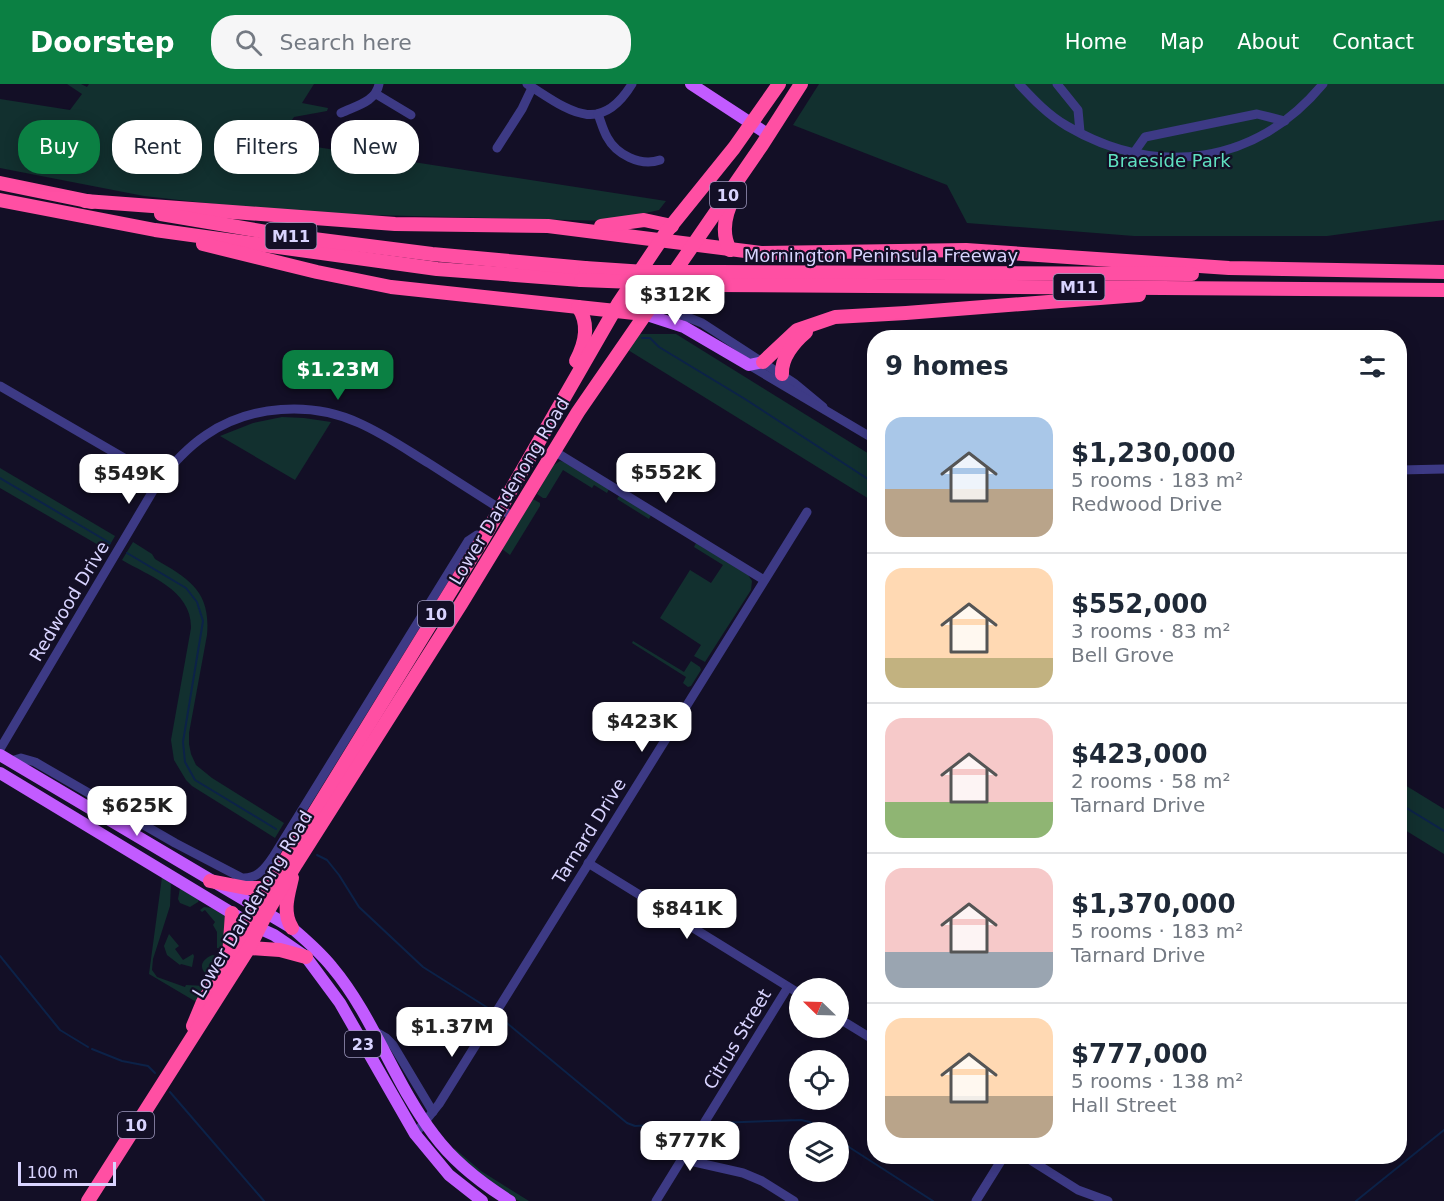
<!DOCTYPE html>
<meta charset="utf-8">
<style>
:root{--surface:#fff;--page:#f6f6f7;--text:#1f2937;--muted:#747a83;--line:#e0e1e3;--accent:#0b8043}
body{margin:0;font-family:"DejaVu Sans",sans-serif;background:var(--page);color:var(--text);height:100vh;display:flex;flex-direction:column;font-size:22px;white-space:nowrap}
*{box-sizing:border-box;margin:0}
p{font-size:20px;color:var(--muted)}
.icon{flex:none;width:33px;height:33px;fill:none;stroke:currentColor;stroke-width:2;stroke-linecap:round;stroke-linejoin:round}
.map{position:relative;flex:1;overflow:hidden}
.drawer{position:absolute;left:867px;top:246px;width:540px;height:834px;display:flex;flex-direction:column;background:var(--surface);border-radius:24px;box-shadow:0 3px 15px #0003}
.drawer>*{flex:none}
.top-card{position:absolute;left:18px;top:36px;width:570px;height:54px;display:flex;gap:12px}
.needle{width:39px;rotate:293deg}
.tools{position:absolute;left:789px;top:894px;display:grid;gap:12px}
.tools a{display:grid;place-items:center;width:60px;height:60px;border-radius:50%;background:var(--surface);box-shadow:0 3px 15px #0003;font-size:30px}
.scale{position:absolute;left:18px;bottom:15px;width:98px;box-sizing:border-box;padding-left:6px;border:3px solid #d9d4ff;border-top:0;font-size:16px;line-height:21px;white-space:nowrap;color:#d9d4ff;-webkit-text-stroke:4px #130f26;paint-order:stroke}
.price{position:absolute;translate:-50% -51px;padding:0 14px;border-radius:12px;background:#fff;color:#222;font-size:20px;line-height:39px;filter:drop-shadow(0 2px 3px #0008)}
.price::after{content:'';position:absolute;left:50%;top:36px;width:18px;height:14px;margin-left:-9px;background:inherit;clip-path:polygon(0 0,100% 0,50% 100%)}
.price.on{background:var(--accent);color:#fff}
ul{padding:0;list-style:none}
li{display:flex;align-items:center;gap:18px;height:150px;padding:0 18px}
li+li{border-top:2px solid var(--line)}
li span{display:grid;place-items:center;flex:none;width:168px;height:120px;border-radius:18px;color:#555}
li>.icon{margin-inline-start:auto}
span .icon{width:72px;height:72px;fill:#fffc;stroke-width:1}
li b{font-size:26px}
h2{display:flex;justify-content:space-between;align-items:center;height:72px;padding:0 18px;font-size:26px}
.pill{padding:0 21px;border-radius:24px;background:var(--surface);box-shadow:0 3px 15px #0003;font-size:21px;line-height:54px}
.pill.on{background:var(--accent);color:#fff}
header{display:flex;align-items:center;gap:36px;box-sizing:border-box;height:84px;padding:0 30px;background:var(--accent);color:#fff}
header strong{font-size:28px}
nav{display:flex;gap:33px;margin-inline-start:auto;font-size:21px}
.search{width:420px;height:54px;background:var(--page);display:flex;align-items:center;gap:15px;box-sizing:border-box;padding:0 21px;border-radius:24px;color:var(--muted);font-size:22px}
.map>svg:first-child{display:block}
.green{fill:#12302f}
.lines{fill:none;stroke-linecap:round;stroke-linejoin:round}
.stream{stroke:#0c2248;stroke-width:2}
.minor{stroke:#3d3a85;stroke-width:9}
.major{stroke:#c25bff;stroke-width:12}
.highway{stroke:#ff4fa3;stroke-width:14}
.highway-bridge{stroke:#ff4fa3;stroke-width:14}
.labels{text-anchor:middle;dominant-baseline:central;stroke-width:4.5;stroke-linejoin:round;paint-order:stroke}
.shield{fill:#130f26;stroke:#9e99be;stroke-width:1.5}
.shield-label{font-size:16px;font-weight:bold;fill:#d9d4ff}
.park-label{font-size:18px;fill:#5fe0c0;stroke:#130f26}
.street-label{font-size:18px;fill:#d9d4ff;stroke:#130f26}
</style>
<header>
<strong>Doorstep</strong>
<div class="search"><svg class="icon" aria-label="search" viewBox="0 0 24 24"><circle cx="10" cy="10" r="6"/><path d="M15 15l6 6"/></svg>Search here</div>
<nav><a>Home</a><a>Map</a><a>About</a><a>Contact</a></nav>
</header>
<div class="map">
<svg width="1444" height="1117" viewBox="0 0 1444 1117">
<rect width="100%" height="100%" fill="#130f26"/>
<!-- green -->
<g class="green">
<path d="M67,0H81L87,3L89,0H314L302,19L328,24L327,27L294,33L279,55L284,58L666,117L659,126L610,137L294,129L144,112L0,84V15L70,26L82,10Z"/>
<path d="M819,0H1444V136L1327,152H1134L967,139L947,101L793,41Z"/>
<path d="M639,250H676L874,373V418L628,266Z"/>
<path d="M282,333L304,334L331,338L295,396L220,352L253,339Z"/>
<path d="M560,377L565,378L609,405L607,409L594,401L592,404L563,386L546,414H543L537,410L551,383Z"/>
<path d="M0,384L115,452L107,466L0,404Z"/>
<path d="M619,412L651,431L649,435L617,415Z"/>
<path d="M533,415L540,419V422L510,471L502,465Z"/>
<path d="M133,458L152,470L155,475C189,495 211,507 207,551L189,649V660L191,670L196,681L212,694L284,739L275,754L192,702L186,696L174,676L171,656L191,544C192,506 149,492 122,476Z"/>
<path d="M696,459L748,491L752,497L751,506L705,578L694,572L701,561L660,534L690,486L711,499L723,481L694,463Z"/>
<path d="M633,557L684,588L691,577L700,583L701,586L691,602L688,603L683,599L686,593L632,559Z"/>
<path d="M1400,698L1444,725V770L1400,743Z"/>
<path d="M162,793L171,798L170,822L153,875L152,886L157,893L185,903L186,901L206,902L198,919L149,890Z"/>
<path d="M180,804L199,816L198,818L190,823L180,819L178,815Z"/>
<path d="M204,823L212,824L226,832L224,864L222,865L217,864V848L213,841L215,838L205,826L202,828L200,826Z"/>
<path d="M169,850L179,862L175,865L183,876L193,870L194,872L192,883L181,880L180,881L167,871L164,862Z"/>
<path d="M213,871L219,873L210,890L205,889C198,881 204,874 213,871Z"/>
<path d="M454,1064L481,1087L529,1117C526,1117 523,1117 520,1117C508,1114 456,1072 454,1064Z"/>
</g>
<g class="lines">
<!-- stream -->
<g class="stream">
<path d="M642,254H650L659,263L745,315L874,399"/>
<path d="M0,394L110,459"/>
<path d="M127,469L186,504L197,518L203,537L183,658L185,678L195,696L276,745"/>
<path d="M1400,720L1444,747"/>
<path d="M317,771L327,776L339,791L359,823L423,883L488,924"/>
<path d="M0,872L60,946L88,963"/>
<path d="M502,935L627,1039L635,1042L694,1039"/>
<path d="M92,965L122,977L148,982L155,989"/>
<path d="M170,1008L264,1117"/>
<path d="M715,1039L801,1036L810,1038L827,1048"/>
<path d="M838,1056L933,1117"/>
<path d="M1356,1117L1444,1046"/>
</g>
<!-- minor -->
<g class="minor">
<path d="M527,0C567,25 599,54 632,0"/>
<path d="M1019,0C1034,16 1048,31 1067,42C1157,95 1257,80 1323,0"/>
<path d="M1057,0L1078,26L1080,48"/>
<path d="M376,10L411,31"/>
<path d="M341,29C355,22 376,18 379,0"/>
<path d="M598,30C601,38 603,46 607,53C616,70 640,83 660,76"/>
<path d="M497,64L522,25L532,4"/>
<path d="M1133,70L1145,53L1257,30L1285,37"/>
<path d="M652,219L702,239L794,299L823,323"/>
<path d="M749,281L874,355"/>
<path d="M0,302L160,395"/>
<path d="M554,367L764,496"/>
<path d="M1400,386L1444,385"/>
<path d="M0,665L160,395C174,379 188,363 206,351C250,321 311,317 359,339C384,350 407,366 430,380C458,398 486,416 515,434"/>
<path d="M11,677L21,674L35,678L175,759L242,794C257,795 265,785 273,773L468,457L477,451L484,453"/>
<path d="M588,779L800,910"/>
<path d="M838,934L874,956"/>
<path d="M374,947L386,954L393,961L433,1028"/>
<path d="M415,1050L439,1020L807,428"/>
<path d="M1024,1072L1078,1106L1108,1117"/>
<path d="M684,1073L690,1077L743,1089L762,1097L794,1117"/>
<path d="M656,1117L788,903"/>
<path d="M976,1117L1004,1072"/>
</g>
<!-- major -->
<g class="major">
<path d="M691,0L769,51"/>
<path d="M644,230L684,243L749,281L763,278"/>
<path d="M0,671L292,844C306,856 320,868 332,883C374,933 394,999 434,1051C454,1078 481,1099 510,1117"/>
<path d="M0,689L250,840L274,851L306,873L340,919L415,1050L449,1091L482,1117"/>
</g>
<!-- highway -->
<g class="highway">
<path d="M0,99L92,118"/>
<path d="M0,116L155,146L437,185L581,196"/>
<path d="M85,117L395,140L548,142L761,169L966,166L1229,184L1444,188"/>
<path d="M161,130L290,152L432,170L585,184"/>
<path d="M601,142L644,136L672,142"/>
<path d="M203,160L317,188L391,203L644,230"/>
<path d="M730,166C721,149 725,130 734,113"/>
<path d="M720,188L1192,190"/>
<path d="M715,201L1444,206"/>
<path d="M576,277C585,260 590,240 578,223"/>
<path d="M763,278L797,246L835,233L906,229L1139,211"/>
<path d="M782,290C781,274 794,258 806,248"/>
<path d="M210,797L246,804H268"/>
<path d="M292,844C282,828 288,811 292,794"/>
<path d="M249,864L280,866L306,873"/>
<path d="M229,872L232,829"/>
<path d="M193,942L203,918L250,840L268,804L484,453L618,220L667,147L734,64L779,0"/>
<path d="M88,1117L249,864L266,830L296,780L461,520L578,328L762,61L801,0"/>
</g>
<!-- highway-bridge -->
<g class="highway-bridge">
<path d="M585,184L645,188H720"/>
<path d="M581,196L715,201"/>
</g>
</g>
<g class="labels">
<!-- shield labels -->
<g class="shield">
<rect x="710" y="98" width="36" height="26" rx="4.5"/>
<rect x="265.5" y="139" width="51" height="26" rx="4.5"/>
<rect x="1053.5" y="190" width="51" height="26" rx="4.5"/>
<rect x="418" y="517" width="36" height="26" rx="4.5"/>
<rect x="345" y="947" width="36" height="26" rx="4.5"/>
<rect x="118" y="1028" width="36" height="26" rx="4.5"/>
</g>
<g class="shield-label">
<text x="728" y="111">10</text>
<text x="291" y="152">M11</text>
<text x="1079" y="203">M11</text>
<text x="436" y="530">10</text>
<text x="363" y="960">23</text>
<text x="136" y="1041">10</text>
</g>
<!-- park labels -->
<g class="park-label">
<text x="1169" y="76">Braeside Park</text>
</g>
<!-- street labels -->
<g class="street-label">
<text x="881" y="171">Mornington Peninsula Freeway</text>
<text transform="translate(509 407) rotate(-59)">Lower Dandenong Road</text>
<text transform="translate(69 517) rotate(-59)">Redwood Drive</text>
<text transform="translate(589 747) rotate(-58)">Tarnard Drive</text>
<text transform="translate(252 820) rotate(-59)">Lower Dandenong Road</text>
<text transform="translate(737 955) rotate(-59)">Citrus Street</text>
</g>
</g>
</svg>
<div class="tools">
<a><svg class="needle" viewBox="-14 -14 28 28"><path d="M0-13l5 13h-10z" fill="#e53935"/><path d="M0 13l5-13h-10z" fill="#747a83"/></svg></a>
<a><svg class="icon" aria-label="locate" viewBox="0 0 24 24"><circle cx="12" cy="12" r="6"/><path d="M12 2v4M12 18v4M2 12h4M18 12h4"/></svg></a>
<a><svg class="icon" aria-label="layers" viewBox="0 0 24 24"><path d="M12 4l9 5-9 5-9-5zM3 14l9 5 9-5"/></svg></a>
</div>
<div class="scale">100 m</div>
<b class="price" style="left:675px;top:242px">$312K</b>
<b class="price on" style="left:338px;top:317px">$1.23M</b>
<b class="price" style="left:666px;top:420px">$552K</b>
<b class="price" style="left:129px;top:421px">$549K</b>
<b class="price" style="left:642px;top:669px">$423K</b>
<b class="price" style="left:137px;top:753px">$625K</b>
<b class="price" style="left:687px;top:856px">$841K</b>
<b class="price" style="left:452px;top:974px">$1.37M</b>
<b class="price" style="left:690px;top:1088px">$777K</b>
<div class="top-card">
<a class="pill on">Buy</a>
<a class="pill">Rent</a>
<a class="pill">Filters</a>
<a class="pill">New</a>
</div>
<section class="drawer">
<h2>9 homes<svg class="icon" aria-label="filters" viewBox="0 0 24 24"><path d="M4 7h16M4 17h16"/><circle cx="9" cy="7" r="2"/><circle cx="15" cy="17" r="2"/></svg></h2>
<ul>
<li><span style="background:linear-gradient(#a9c7e8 60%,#b9a48a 0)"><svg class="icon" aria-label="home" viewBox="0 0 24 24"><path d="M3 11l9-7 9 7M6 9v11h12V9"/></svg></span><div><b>$1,230,000</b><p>5 rooms · 183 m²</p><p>Redwood Drive</p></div></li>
<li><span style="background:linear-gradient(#ffd9b3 75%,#c2b280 0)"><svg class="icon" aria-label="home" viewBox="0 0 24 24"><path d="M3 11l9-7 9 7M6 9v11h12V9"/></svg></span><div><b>$552,000</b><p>3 rooms · 83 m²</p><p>Bell Grove</p></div></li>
<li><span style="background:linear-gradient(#f6c9c9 70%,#8fb573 0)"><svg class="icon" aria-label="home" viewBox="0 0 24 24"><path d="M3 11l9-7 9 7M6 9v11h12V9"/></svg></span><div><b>$423,000</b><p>2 rooms · 58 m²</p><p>Tarnard Drive</p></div></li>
<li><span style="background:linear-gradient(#f6c9c9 70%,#9aa5b1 0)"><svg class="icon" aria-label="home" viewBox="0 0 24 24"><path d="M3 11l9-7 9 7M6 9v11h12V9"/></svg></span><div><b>$1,370,000</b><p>5 rooms · 183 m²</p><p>Tarnard Drive</p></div></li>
<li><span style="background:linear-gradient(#ffd9b3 65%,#b9a48a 0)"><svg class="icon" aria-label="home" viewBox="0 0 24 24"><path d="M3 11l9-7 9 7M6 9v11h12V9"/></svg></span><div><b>$777,000</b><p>5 rooms · 138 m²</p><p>Hall Street</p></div></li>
</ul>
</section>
</div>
